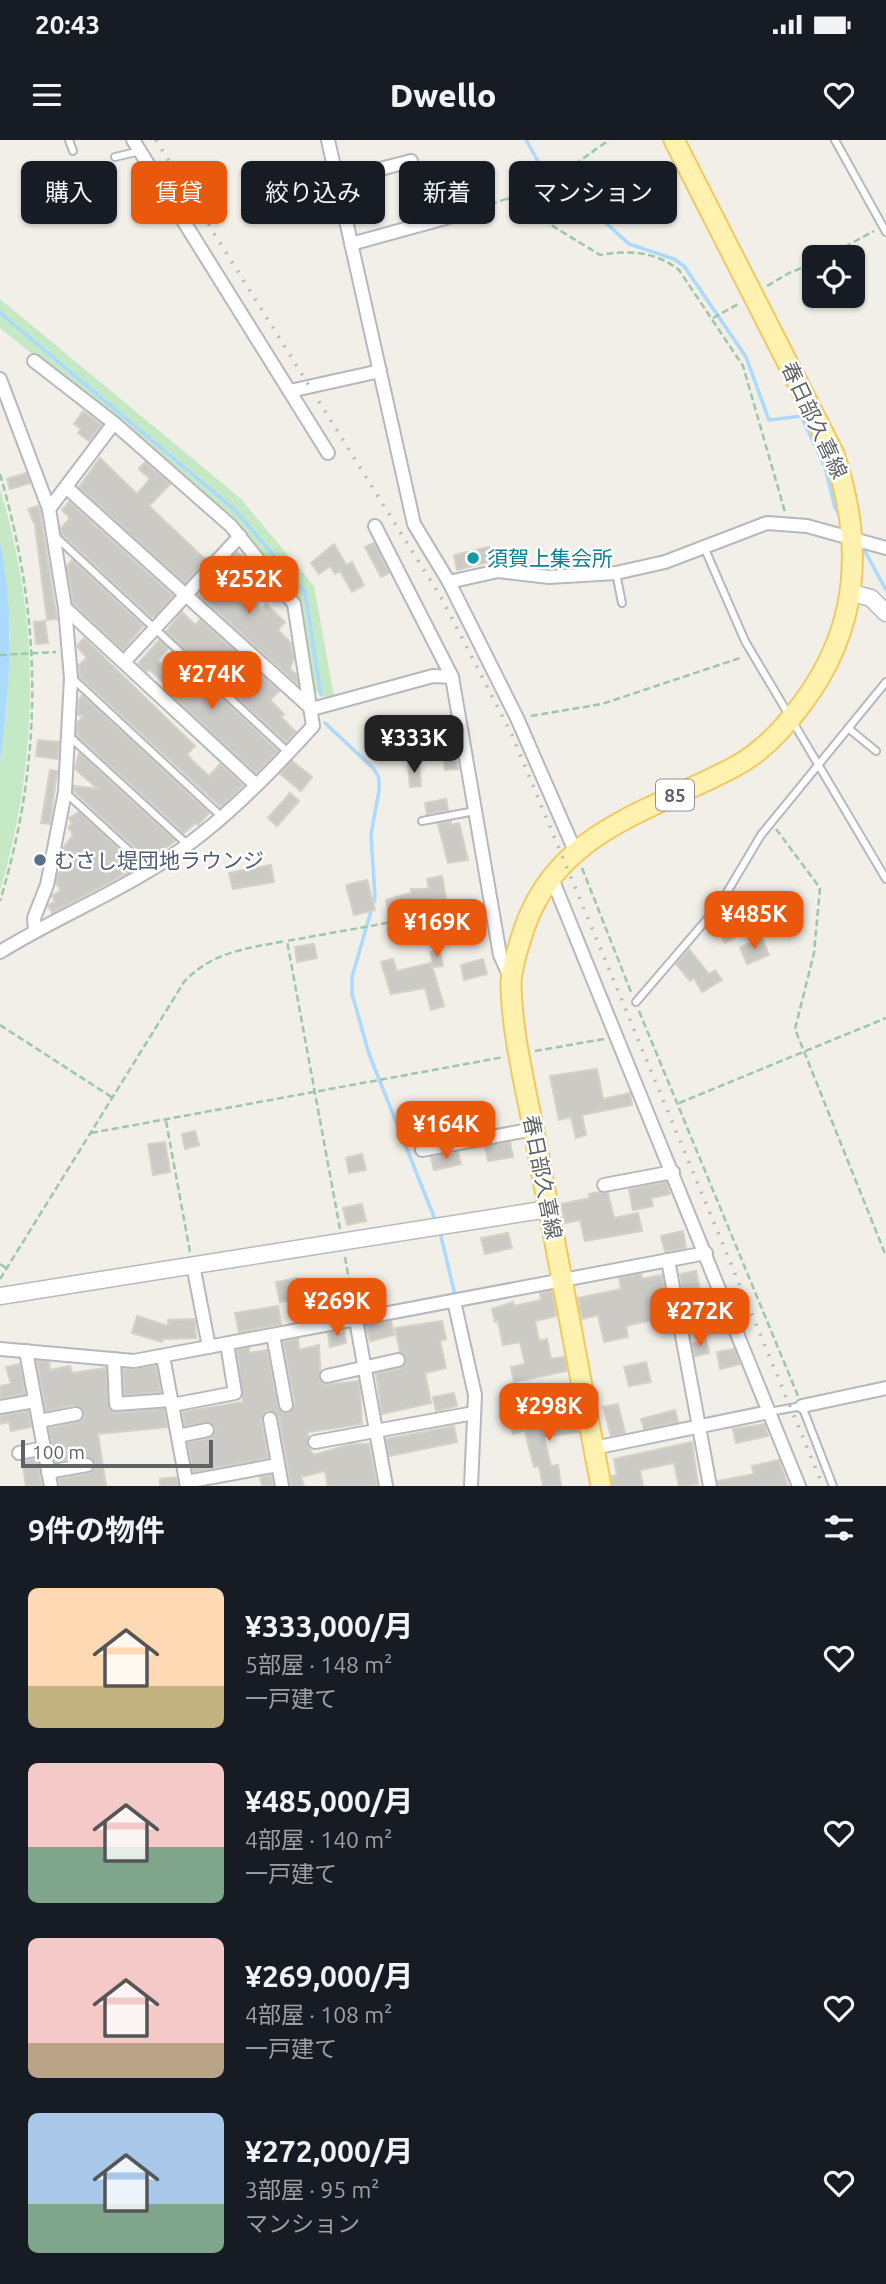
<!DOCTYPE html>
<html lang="ja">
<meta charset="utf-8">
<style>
:root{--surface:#171b24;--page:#20242c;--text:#f1f3f6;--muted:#9ea1a6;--accent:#ea580c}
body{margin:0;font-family:Ubuntu,"Noto Sans JP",sans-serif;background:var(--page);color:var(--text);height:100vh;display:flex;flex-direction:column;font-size:26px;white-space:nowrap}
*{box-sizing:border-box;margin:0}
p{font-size:23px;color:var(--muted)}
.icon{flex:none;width:38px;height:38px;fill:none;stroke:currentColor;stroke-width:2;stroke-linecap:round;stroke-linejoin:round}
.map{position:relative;height:1346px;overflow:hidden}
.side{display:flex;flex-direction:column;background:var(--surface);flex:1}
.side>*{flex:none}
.top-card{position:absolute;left:21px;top:21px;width:845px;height:63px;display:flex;gap:14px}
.buttons{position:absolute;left:802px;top:105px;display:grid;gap:14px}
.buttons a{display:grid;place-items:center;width:63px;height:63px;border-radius:10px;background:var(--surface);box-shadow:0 2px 5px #0004;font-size:35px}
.scale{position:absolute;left:21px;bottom:18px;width:192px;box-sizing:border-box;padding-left:7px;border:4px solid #5f6368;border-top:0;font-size:19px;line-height:24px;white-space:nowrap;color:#5f6368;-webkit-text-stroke:5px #fff;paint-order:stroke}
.price{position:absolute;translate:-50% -60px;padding:0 16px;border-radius:14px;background:var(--accent);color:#fff;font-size:23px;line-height:46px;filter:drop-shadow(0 2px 4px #0008)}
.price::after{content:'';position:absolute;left:50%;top:42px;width:21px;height:16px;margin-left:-10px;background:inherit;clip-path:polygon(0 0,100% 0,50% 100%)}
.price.current{background:#222;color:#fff}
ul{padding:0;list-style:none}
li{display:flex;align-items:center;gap:21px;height:175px;padding:0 28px}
li span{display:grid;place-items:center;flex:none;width:196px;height:140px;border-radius:10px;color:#555}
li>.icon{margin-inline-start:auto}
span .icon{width:84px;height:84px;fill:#fffc;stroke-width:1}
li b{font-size:30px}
h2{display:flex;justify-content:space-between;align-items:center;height:84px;padding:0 28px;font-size:30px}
.tag{padding:0 24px;border-radius:10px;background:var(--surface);box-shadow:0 2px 5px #0004;font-size:24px;line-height:63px}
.tag.current{background:var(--accent);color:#fff}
.status{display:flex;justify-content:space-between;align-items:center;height:49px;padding:0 35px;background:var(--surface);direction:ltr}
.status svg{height:19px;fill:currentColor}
header{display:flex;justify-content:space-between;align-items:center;height:91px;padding:0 28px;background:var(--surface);font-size:32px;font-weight:800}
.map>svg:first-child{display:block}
.green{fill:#c5e8c5}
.water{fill:#aadaff}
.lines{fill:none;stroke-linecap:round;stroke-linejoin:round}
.stream{stroke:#aadaff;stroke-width:3.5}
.building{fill:#cccac5;stroke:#d6d1c6;stroke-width:2}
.lane-casing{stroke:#b5b8bc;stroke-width:10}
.street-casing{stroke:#b5b8bc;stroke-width:16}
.secondary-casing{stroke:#b6babf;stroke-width:19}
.primary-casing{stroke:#f2c960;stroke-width:23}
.path{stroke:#9cc7a9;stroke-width:2.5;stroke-dasharray:7 3.5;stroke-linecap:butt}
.lane{stroke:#fff;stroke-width:6}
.street{stroke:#fff;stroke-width:12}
.secondary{stroke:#fff;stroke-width:16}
.primary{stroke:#fff2af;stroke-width:19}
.rail{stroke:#b6b7b8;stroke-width:3.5;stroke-dasharray:2 9;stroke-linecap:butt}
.culture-dot{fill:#0f9aa8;stroke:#fff;stroke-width:2.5}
.service-dot{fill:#5c6f8a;stroke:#fff;stroke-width:2.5}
.labels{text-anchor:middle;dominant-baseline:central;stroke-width:5;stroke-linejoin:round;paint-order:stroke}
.shield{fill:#fff;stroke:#8f9295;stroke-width:2}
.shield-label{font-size:19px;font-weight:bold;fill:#5f6368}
.street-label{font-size:21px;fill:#5f6368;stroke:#fff}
.culture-label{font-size:21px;fill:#0d838f;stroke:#fff;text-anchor:start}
.service-label{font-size:21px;fill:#4e5e75;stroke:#fff;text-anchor:start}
</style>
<div class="status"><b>20:43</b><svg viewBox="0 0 49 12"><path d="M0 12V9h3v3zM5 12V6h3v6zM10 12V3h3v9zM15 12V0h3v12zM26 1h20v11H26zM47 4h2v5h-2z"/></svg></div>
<header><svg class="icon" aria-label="menu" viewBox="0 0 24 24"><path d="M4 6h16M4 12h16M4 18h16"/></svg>Dwello<svg class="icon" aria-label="heart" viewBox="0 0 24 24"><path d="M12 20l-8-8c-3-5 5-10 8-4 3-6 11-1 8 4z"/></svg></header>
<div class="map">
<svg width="886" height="1346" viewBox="0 0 886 1346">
<rect width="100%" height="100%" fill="#f1efe8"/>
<!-- green -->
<g class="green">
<path d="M0,159L240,358L314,446L334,556L325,557L312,550L298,461L137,298L0,188Z"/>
<path d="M0,349C41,484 39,616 0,751V622L7,567L10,494L0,402Z"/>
</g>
<!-- water -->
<path class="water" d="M0,402C15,474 10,550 0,622Z"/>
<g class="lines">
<!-- stream -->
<g class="stream">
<path d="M526,0L556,53L596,74L629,104L674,119L684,126L746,217L769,280L801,276L825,327L835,368L841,377"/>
<path d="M0,173L234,369L305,452L321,555"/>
<path d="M862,406L886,450"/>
<path d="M325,583L374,629L379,638V651L371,694L375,757L352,837V854L369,914L436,1082"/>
<path d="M440,1092L454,1151"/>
</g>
</g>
<!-- building -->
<g class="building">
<path d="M83,271L102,285L89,301L78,293L81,289L74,284Z"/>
<path d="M100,318L137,354L150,339L139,329L145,322L170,344L149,366L206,420L185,443L79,347Z"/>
<path d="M26,333L30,343L10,349L7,339Z"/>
<path d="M69,362L173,456L156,475L151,477L62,394L61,388L70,378L62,370Z"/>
<path d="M38,366L40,371L57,479L47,480L35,385L28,369Z"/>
<path d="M374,403L389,433L381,437L365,407Z"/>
<path d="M334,404L346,425L352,422L364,445L352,452L340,431L335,434L330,426L319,434L311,423Z"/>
<path d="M489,407L492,421L457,430L454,415Z"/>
<path d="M237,412L247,420L228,439L262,469L266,464L285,482L278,490L291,503L294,518L290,529L296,534L298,544L198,454Z"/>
<path d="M72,420L143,486L123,510L73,464L67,426Z"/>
<path d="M182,472L195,485L200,480L279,551L270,560L284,574L281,577L296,592L286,602L166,492Z"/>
<path d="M45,481L48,503L36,504L34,482Z"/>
<path d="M84,498L195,606L187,614L192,620L209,636L220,624L243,645L221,667L80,537L79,525L87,518L77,506Z"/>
<path d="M159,500L168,508L157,520L178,539L188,527L278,611L256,633L164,548L166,545L149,529L147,532L138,524Z"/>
<path d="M82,555L209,673L198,685L196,683L184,693L77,595V583L84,576L78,575L79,560Z"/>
<path d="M38,600L59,602L58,619L36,616Z"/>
<path d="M455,612L458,629L445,630L443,614Z"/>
<path d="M79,613L175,701L149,720L114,689L74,651V646L98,649L75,629Z"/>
<path d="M292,621L312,637L301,651L280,634Z"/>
<path d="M419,623L421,646L410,647L408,624Z"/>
<path d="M50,630L57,631L50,684L41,683Z"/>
<path d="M290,653L299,661L277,686L268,678Z"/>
<path d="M446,659L448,670L427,674L425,663Z"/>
<path d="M79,672L128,718L134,729L52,773L48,765L55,762L52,755L61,751L56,743L58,733L72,724L63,708L73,695L68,687L72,684L69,678Z"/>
<path d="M451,681V685L459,683L468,720L448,723L438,684Z"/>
<path d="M271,725L274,742L233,749L229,733Z"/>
<path d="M442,736L446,758L407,763L409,771L389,775L386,760L411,753V749H429L427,739Z"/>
<path d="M367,740L375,770L354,775L346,745Z"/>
<path d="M765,754L774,773L759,781L749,761Z"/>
<path d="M725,770L738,795L725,803L713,780Z"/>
<path d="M476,777L480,796L455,800L452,781Z"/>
<path d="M762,798L769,815L747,824L740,807Z"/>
<path d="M314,804L317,818L297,822L295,807Z"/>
<path d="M689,809L709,834L715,830L722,840L702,852L694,838L690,841L676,824Z"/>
<path d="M440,811L443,826L433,827L431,812Z"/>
<path d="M393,819L397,831L431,823L444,866L431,870L425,848L391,854L381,822Z"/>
<path d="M483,819L487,834L464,840L461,825Z"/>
<path d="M597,929L603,959L630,953L632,965L582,975L586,995L576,998L571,977L559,980L550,936Z"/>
<path d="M195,991L199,1005L185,1009L182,994Z"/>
<path d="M165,1002L170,1032L153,1035L148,1004Z"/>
<path d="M510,1002L513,1017L488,1021L485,1007Z"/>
<path d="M458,1012L461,1024L434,1030L431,1017Z"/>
<path d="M362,1014L366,1030L349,1033L346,1018Z"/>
<path d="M666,1042L670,1054L651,1058L653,1066L633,1070L629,1049Z"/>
<path d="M599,1052L608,1053L614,1078L638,1073L642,1091L585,1101L580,1080L565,1083L561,1064L590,1058L589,1054Z"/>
<path d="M362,1064L366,1081L347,1085L343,1068Z"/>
<path d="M683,1091L686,1108L665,1112L661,1096Z"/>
<path d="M508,1093L512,1108L485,1114L481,1098Z"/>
<path d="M696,1131L701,1154L708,1152L711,1168L687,1173L680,1134Z"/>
<path d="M641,1134L642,1139L662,1135L666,1156L654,1159L658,1179L626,1186L628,1197L604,1202L598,1175L582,1179L578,1158L621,1149L619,1138Z"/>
<path d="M298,1138L302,1157L280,1162L276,1142Z"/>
<path d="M552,1151L556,1176L535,1181L539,1201L547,1199L551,1219L564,1217L567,1231L514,1242L511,1227L525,1224L520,1202L503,1205L498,1181L495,1182L492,1169L513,1162L514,1166L541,1160L540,1153Z"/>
<path d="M278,1166L281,1184L239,1192L235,1173Z"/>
<path d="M137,1176L168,1186V1180L195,1179L196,1198L163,1199L162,1202L132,1193Z"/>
<path d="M391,1181L394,1195L370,1201L366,1186Z"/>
<path d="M442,1181L446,1199L440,1201L446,1228L425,1233L431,1263L382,1274L376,1234L401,1228L406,1222L400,1212L395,1188Z"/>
<path d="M344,1190L346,1203L330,1207L328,1193Z"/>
<path d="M298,1199L299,1210L319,1205L321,1242L325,1245L358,1241L360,1249L362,1284L308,1292V1307L314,1315L351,1304H369L377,1346H328L325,1331L301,1337L304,1346H291L279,1277L269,1270L264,1273L261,1280L268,1318L193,1332L188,1303L212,1297L216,1289L209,1282L185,1286L182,1272L243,1262L237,1210L249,1208V1213L267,1210L278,1267L284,1273L291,1272L295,1263L283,1202Z"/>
<path d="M706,1200L709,1213L695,1216L692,1203Z"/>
<path d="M734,1209L740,1224L720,1229L717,1212Z"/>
<path d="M37,1221L49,1222L50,1230L70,1226L72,1233L106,1228L109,1269L117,1273L164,1269L167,1287L98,1294L106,1346H60L59,1339L89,1333L95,1329V1323L86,1316L55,1322L49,1288L78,1282L84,1278V1272L75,1265L46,1271Z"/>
<path d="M646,1222L651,1242L629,1246L624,1227Z"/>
<path d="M20,1224L25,1254L0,1258V1246L11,1244L6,1227Z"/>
<path d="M156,1226L161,1252L124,1255L123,1229Z"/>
<path d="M454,1253L457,1266L436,1271L433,1257Z"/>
<path d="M572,1260L578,1292L544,1297L551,1326L558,1325L561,1346H543L539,1326L534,1327L523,1284L538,1280L539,1285L566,1280L563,1262Z"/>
<path d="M618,1264L625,1293L611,1296L603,1267Z"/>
<path d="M675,1270L678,1282L644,1289L641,1279Z"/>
<path d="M28,1271L31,1287L11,1291L9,1282L0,1284V1276Z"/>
<path d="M517,1271L523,1291L513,1294L506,1274Z"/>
<path d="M764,1284L768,1296L736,1303L733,1289Z"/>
<path d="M454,1286L457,1302L389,1316L386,1299Z"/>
<path d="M692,1302L698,1344L679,1346L674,1323L640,1330L643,1346H613L612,1336L617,1335L614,1319Z"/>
<path d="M37,1318L42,1346H26L22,1321Z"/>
<path d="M779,1320L788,1346H719L718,1341L754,1334L752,1326Z"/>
<path d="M271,1335L273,1346H262L260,1337Z"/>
<path d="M177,1337L178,1346H160V1339Z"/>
</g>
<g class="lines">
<!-- lane casing -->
<g class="lane-casing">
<g id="lane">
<path d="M69,0L73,11"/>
<path d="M835,0L886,92"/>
<path d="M115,17L140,11"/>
<path d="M56,397L289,613"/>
<path d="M704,407L745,501L886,739"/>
<path d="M616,433L622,463"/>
<path d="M72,538L222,677"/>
<path d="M848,588L876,611"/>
<path d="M69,596L187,704"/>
<path d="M66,653L150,730"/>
<path d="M422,681L475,671"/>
<path d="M636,862L720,764L761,695L886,542"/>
<path d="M769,1272L802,1266L833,1346"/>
</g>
</g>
<!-- street casing -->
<g class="street-casing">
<g id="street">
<path d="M133,0L328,313"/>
<path d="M328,0L414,384L449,442L517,578L575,711"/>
<path d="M338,40L411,21L424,84"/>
<path d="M351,104L449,77"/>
<path d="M34,221L114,283"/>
<path d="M0,239L49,369L65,468L71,538L65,652L47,745L34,778L35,790"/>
<path d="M290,251L380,231"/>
<path d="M66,347L312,569L433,536L452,537L500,815L510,837"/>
<path d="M375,386L452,537"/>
<path d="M449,442L498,431L549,437L616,433L665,422L767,383L807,386L886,408"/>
<path d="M65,468L256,645"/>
<path d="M124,522L240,396"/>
<path d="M551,736L799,1346"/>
<path d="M0,812C48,782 101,760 150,730C212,693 265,639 313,586L294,464L231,386L114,283L49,369"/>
<path d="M422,1010L534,989"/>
<path d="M604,1045L673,1032"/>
<path d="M668,1120L710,1346"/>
<path d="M193,1125L209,1207"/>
<path d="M454,1161L475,1255L471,1346"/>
<path d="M356,1180L386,1346"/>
<path d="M273,1195L286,1265"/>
<path d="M0,1209L134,1221L706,1113"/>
<path d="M26,1211L51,1346"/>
<path d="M163,1216L187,1346"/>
<path d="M114,1219L116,1264L171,1260"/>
<path d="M327,1236L398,1220"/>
<path d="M172,1265L235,1253L227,1204"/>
<path d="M802,1266L886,1248"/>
<path d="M0,1267L35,1261"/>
<path d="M270,1279L282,1346"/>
<path d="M39,1281L76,1274"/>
<path d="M178,1296L207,1290"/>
<path d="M315,1302L474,1273"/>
<path d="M594,1308L769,1272"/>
<path d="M19,1313L44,1308"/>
<path d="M48,1332L87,1325"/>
<path d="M186,1342L278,1325"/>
</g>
</g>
<!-- secondary casing -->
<g class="secondary-casing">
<g id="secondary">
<path d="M852,453L871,458L886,473"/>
<path d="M0,1156L548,1069"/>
</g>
</g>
<!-- primary casing -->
<g class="primary-casing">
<path id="primary" d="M601,1346C580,1233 558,1121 537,1008C528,957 511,893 511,842C512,826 519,804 524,789C558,689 653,671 736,626C762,612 785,587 802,564C860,487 864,404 834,314L674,0"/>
</g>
<!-- path -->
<g class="path">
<path d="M507,58L600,115C628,110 655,111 679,130L743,226L785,372"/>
<path d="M460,74L543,47L609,0"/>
<path d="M826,117L874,91"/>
<path d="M767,146L789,133L814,123"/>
<path d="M713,178L740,163"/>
<path d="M0,334C42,478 44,617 0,761"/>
<path d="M0,515L56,512"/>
<path d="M531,576L602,564L743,517"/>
<path d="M776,689L820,748L814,813L795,889L886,1116"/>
<path d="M582,728L631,852"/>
<path d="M639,871L798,1256"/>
<path d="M0,885L113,958"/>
<path d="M535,911L604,899"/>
<path d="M679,963L886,878"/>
<path d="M166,981L190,1112"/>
<path d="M91,993L504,917"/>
<path d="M340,1089L287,801L481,766"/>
<path d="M345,1117L354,1169"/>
<path d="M0,1124L6,1128"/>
<path d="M0,1139L184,842C211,812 248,808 286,801"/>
</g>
<!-- lane -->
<use href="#lane" class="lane"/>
<!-- street -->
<use href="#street" class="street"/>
<!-- secondary -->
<use href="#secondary" class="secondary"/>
<!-- primary -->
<use href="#primary" class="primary"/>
<!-- rail -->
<path class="rail" d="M156,0L442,459L512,595L823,1346"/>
</g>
<!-- markers -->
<circle class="culture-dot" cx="473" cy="418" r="7"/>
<circle class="service-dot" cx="40" cy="720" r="7"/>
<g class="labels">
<!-- shield labels -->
<rect class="shield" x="656" y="639.5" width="38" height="31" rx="5"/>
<g class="shield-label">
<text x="675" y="655">85</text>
</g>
<!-- street labels -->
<g class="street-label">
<text transform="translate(815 280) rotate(65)">春日部久喜線</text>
<text transform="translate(543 1037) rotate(79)">春日部久喜線</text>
</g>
<!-- culture labels -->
<g class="culture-label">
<text x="487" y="418">須賀上集会所</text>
</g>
<!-- service labels -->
<g class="service-label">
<text x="54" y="720">むさし堤団地ラウンジ</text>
</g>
</g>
</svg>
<div class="buttons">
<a><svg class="icon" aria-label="locate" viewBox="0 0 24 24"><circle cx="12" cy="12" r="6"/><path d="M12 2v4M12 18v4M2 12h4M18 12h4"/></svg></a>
</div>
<div class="scale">100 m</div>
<b class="price" style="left:249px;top:476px">¥252K</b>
<b class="price" style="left:212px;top:571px">¥274K</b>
<b class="price current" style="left:414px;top:635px">¥333K</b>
<b class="price" style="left:754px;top:811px">¥485K</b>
<b class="price" style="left:437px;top:819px">¥169K</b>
<b class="price" style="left:446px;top:1021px">¥164K</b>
<b class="price" style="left:337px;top:1198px">¥269K</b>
<b class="price" style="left:700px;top:1208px">¥272K</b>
<b class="price" style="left:549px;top:1303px">¥298K</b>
<div class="top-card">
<a class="tag">購入</a>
<a class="tag current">賃貸</a>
<a class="tag">絞り込み</a>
<a class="tag">新着</a>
<a class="tag">マンション</a>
</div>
</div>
<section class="side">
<h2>9件の物件<svg class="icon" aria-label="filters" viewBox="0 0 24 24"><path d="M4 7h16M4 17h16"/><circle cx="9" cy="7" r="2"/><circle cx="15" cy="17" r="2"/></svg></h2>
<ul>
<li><span style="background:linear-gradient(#ffd9b3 70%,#c2b280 0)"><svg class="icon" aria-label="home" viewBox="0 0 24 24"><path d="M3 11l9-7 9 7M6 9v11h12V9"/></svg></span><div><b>¥333,000/月</b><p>5部屋 · 148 m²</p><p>一戸建て</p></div><svg class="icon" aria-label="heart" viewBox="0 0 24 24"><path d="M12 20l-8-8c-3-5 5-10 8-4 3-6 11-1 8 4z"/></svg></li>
<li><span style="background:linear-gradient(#f6c9c9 60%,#7fa58c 0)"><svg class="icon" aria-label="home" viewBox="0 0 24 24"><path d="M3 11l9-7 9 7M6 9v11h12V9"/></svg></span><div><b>¥485,000/月</b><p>4部屋 · 140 m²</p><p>一戸建て</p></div><svg class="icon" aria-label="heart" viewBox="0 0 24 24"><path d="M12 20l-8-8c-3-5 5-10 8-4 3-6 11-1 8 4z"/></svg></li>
<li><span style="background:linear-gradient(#f6c9c9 75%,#b9a48a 0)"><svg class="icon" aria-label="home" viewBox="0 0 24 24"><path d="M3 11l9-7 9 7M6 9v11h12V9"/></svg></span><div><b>¥269,000/月</b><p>4部屋 · 108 m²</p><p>一戸建て</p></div><svg class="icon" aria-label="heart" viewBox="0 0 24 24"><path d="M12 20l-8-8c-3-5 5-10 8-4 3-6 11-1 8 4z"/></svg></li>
<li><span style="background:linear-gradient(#a9c7e8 65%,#7fa58c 0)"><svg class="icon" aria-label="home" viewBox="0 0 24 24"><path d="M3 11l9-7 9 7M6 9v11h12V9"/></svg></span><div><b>¥272,000/月</b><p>3部屋 · 95 m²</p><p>マンション</p></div><svg class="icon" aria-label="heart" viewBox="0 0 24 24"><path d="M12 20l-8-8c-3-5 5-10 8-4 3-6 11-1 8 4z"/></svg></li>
</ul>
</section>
